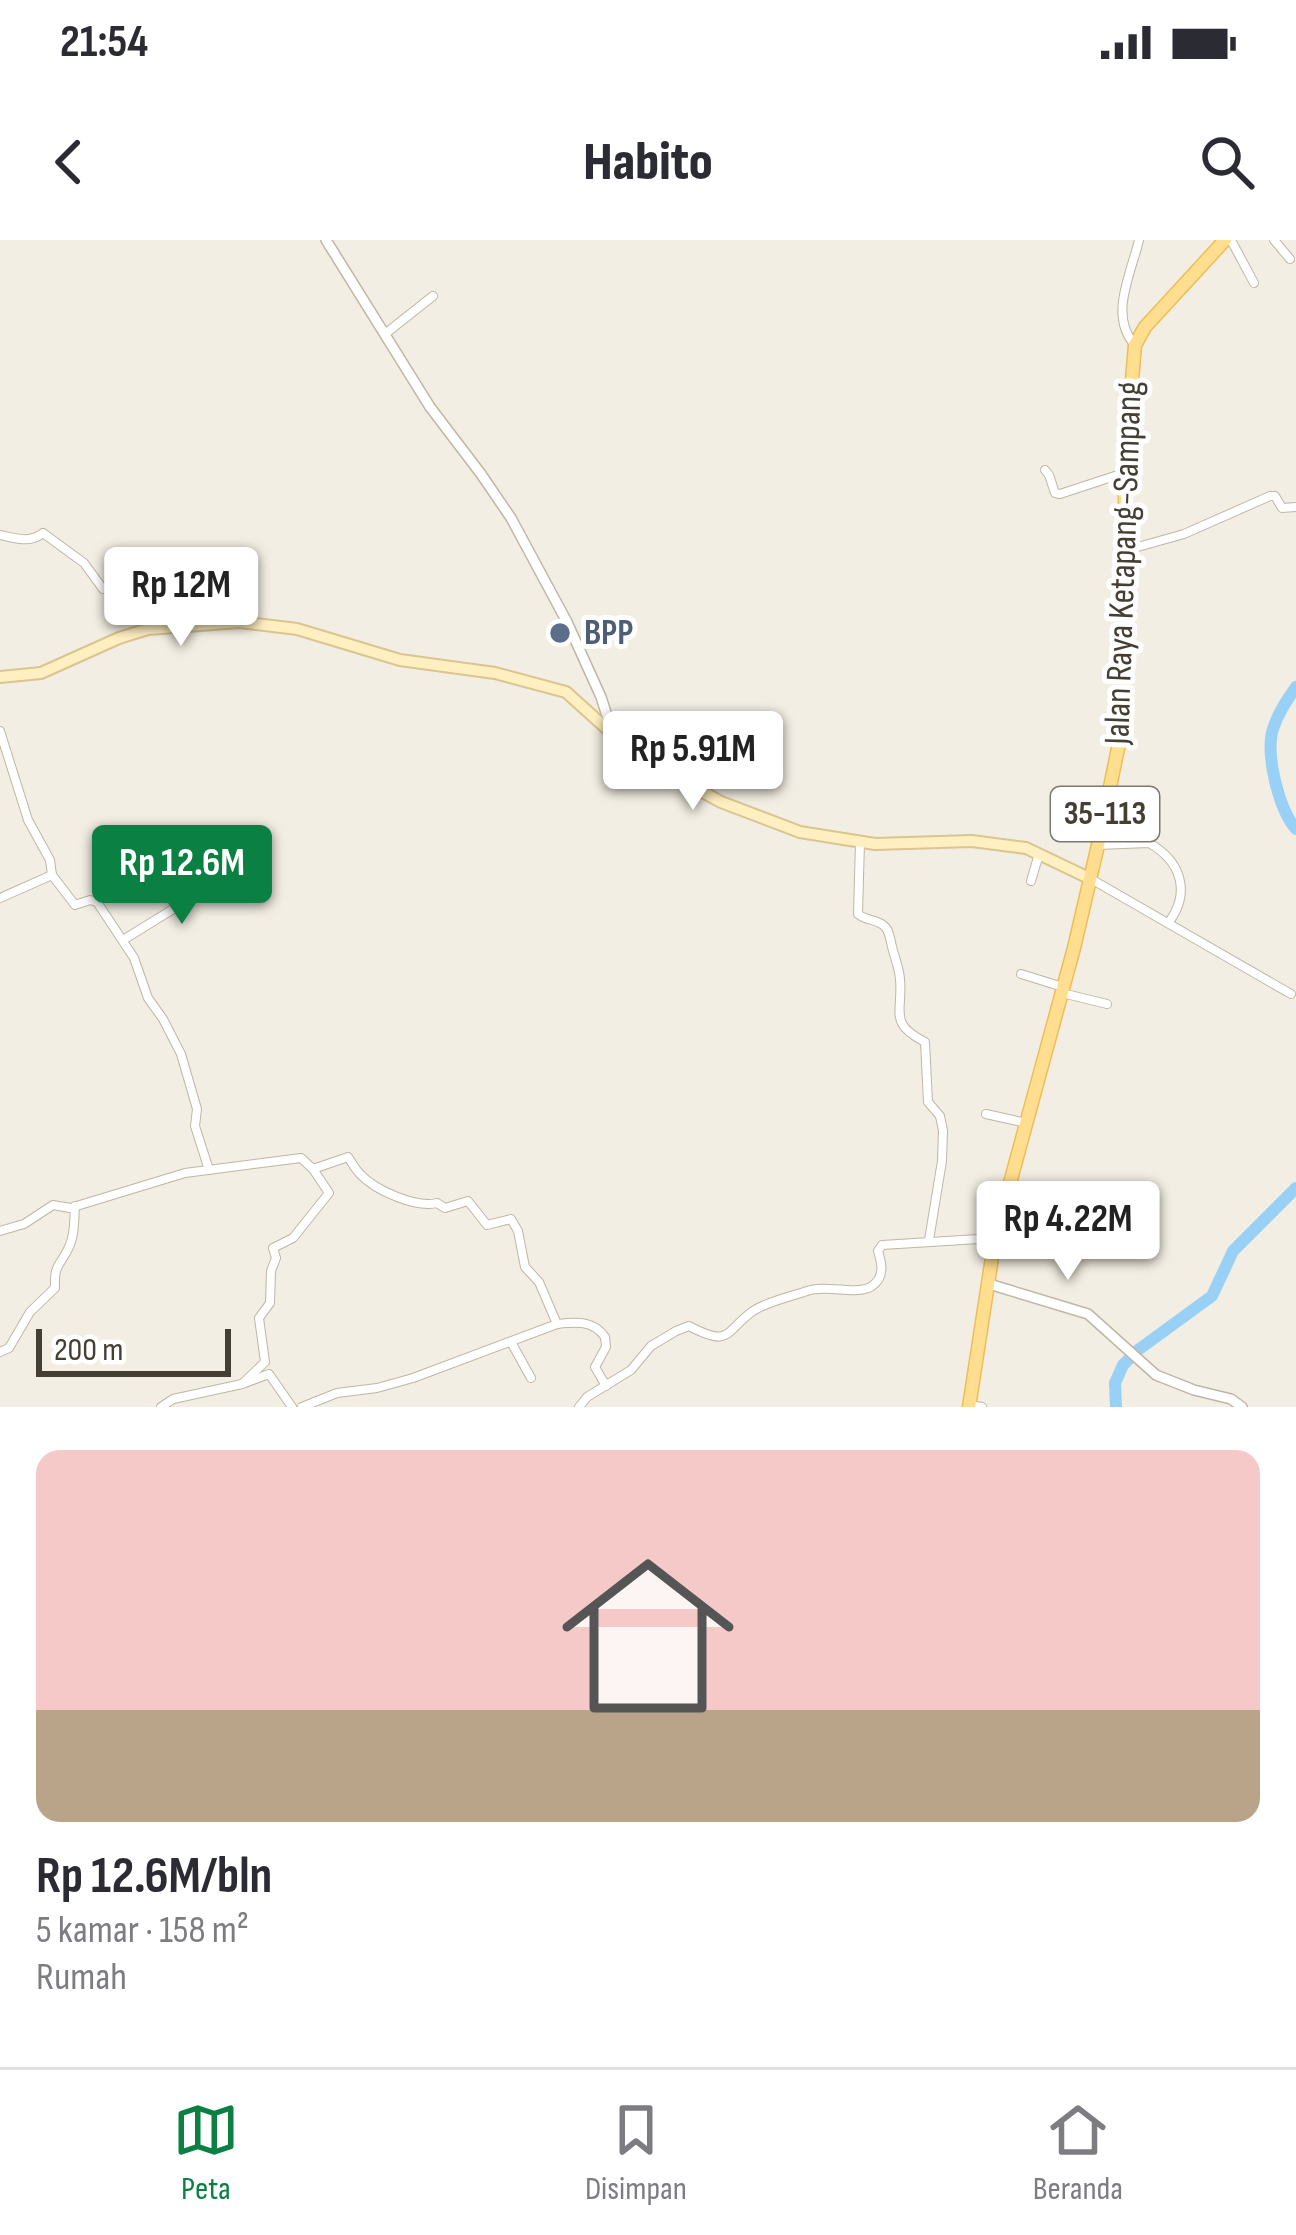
<!DOCTYPE html>
<html lang="id">
<meta charset="utf-8">
<style>
:root{--surface:#fff;--page:#f2f2f3;--text:#2b2b33;--muted:#7c7c81;--line:#e1e1e2;--accent:#0b8043}
body{margin:0;font-family:"Sofia Sans Condensed",sans-serif;background:var(--page);color:var(--text);height:100vh;display:flex;flex-direction:column;font-size:45px;white-space:nowrap}
*{box-sizing:border-box;margin:0}
p{font-size:39px;color:var(--muted)}
.icon{flex:none;width:66px;height:66px;fill:none;stroke:currentColor;stroke-width:2;stroke-linecap:round;stroke-linejoin:round}
.map{position:relative;height:1167px;overflow:hidden}
.sheet{display:flex;flex-direction:column;background:var(--surface);flex:1}
.sheet>*{flex:none}
.scale{position:absolute;left:36px;bottom:30px;width:195px;box-sizing:border-box;padding-left:12px;border:6px solid #453e33;border-top:0;font-size:33px;line-height:42px;white-space:nowrap;color:#453e33;-webkit-text-stroke:9px #fff;paint-order:stroke}
.price{position:absolute;translate:-50% -102px;padding:0 27px;border-radius:12px;background:#fff;color:#222;font-size:39px;line-height:78px;filter:drop-shadow(0 3px 6px #0008)}
.price::after{content:'';position:absolute;left:50%;top:72px;width:36px;height:27px;margin-left:-18px;background:inherit;clip-path:polygon(0 0,100% 0,50% 100%)}
.price.current{background:var(--accent);color:#fff}
ul{padding:0;list-style:none}
li{display:grid;align-content:center;gap:24px;height:636px;padding:0 36px}
li+li{border-top:3px solid var(--line)}
li span{display:grid;place-items:center;height:372px;border-radius:24px;color:#555}
li>.icon{margin-inline-start:auto}
span .icon{width:216px;height:216px;fill:#fffc;stroke-width:1}
li b{font-size:51px}
.status{display:flex;justify-content:space-between;align-items:center;height:84px;padding:0 60px;background:var(--surface);direction:ltr}
.status svg{height:33px;fill:currentColor}
header{display:flex;justify-content:space-between;align-items:center;height:156px;padding:0 36px;background:var(--surface);font-size:54px;font-weight:800}
.tabs{display:flex;justify-content:space-around;align-items:center;height:168px;border-top:3px solid var(--line);background:var(--surface);font-size:33px;color:var(--muted)}
.tabs a{display:grid;justify-items:center;gap:6px}
.tabs .current{color:var(--accent)}
.map>svg:first-child{display:block}
.lines{fill:none;stroke-linecap:round;stroke-linejoin:round}
.river{stroke:#99d1f6;stroke-width:12}
.minor-casing{stroke:#bfb6a5;stroke-width:10}
.tertiary-casing{stroke:#bfb6a5;stroke-width:12}
.secondary-casing{stroke:#dac590;stroke-width:14}
.primary-casing{stroke:#edbe57;stroke-width:15}
.minor{stroke:#fff;stroke-width:8}
.tertiary{stroke:#fff;stroke-width:9}
.secondary{stroke:#ffefc1;stroke-width:10}
.primary{stroke:#ffde90;stroke-width:12}
.service-dot{fill:#5c6f8a;stroke:#fff;stroke-width:4.5}
.labels{text-anchor:middle;dominant-baseline:central;stroke-width:10;stroke-linejoin:round;paint-order:stroke}
.shield{fill:#fff;stroke:#7d7870;stroke-width:3}
.shield-label{font-size:33px;font-weight:bold;fill:#453e33}
.street-label{font-size:36px;fill:#453e33;stroke:#fff}
.service-label{font-size:36px;font-weight:bold;fill:#4e5e75;stroke:#fff;text-anchor:start}
</style>
<div class="status"><b>21:54</b><svg viewBox="0 0 49 12"><path d="M0 12V9h3v3zM5 12V6h3v6zM10 12V3h3v9zM15 12V0h3v12zM26 1h20v11H26zM47 4h2v5h-2z"/></svg></div>
<header><svg class="icon" aria-label="back" viewBox="0 0 24 24"><path d="M15 5l-7 7 7 7"/></svg>Habito<svg class="icon" aria-label="search" viewBox="0 0 24 24"><circle cx="10" cy="10" r="6"/><path d="M15 15l6 6"/></svg></header>
<div class="map">
<svg width="1296" height="1167" viewBox="0 0 1296 1167">
<rect width="100%" height="100%" fill="#f3eee3"/>
<g class="lines">
<!-- river -->
<g class="river">
<path d="M1296,447C1287,460 1278,473 1273,489C1265,514 1279,570 1296,589"/>
<path d="M1116,1167L1115,1143L1123,1125L1138,1110L1212,1056L1233,1011L1296,948"/>
</g>
<!-- minor casing -->
<g class="minor-casing">
<g id="minor">
<path d="M1231,0L1254,43"/>
<path d="M1274,0L1290,19"/>
<path d="M385,94L433,56"/>
<path d="M1134,104C1109,75 1131,34 1139,0"/>
<path d="M1045,230L1049,235L1055,253L1060,254L1124,233"/>
<path d="M0,295C16,298 29,304 43,293L84,323L103,349"/>
<path d="M1127,310L1184,294L1270,256H1275L1282,268L1296,267"/>
<path d="M0,491L28,580L50,620L52,635"/>
<path d="M1148,572L1149,603"/>
<path d="M860,602L858,674C866,681 876,679 883,685C889,689 889,695 891,702C893,714 899,726 900,739C903,773 888,783 925,802L928,862L940,876L943,891L942,921L929,1000"/>
<path d="M1098,605L1149,603C1181,621 1191,652 1169,682"/>
<path d="M1091,639L1291,754"/>
<path d="M1031,641L1039,614"/>
<path d="M0,658L52,635L75,665L90,660L97,662L134,718L148,758L163,779L181,814L197,869L195,886L209,930"/>
<path d="M123,700L217,642"/>
<path d="M1021,734L1063,747"/>
<path d="M1062,753L1107,764"/>
<path d="M986,874L1026,883"/>
<path d="M0,991L24,984L53,965L70,968L185,933L301,918L313,929L348,917C352,923 355,929 360,934C376,951 416,968 437,963L445,968L468,961L487,985L511,979L518,991L525,1027L539,1042L557,1084"/>
<path d="M511,1102L531,1138"/>
<path d="M0,1112L9,1108L30,1072L55,1048C54,1025 59,1027 68,1009C75,996 74,979 75,966"/>
<path d="M242,1144L265,1122L259,1078L270,1063L271,1031L276,1018L273,1008L293,998L329,953L313,929"/>
<path d="M969,1165L982,1167"/>
<path d="M161,1167L173,1159L242,1144L269,1134L292,1167"/>
<path d="M302,1167L337,1153L377,1148L413,1138L557,1084C576,1082 593,1080 605,1097L606,1107L595,1127L606,1146"/>
<path d="M579,1167L587,1157L631,1130L651,1106L676,1091L689,1086C731,1108 724,1092 753,1071C768,1061 790,1057 807,1051C827,1044 858,1056 872,1046C885,1037 882,1024 878,1011L882,1005L995,998"/>
</g>
</g>
<!-- tertiary casing -->
<g class="tertiary-casing">
<g id="tertiary">
<path d="M326,0L430,167L481,234L511,278L567,382L601,457L612,491"/>
<path d="M989,1044L1088,1074L1156,1135L1194,1150L1231,1159L1242,1167"/>
</g>
</g>
<!-- secondary casing -->
<g class="secondary-casing">
<path id="secondary" d="M0,437L41,433L119,398L148,389L240,382L297,389L400,420L495,433L566,452L637,516L721,562L800,592L875,604L972,601L1026,608L1091,639"/>
</g>
<!-- primary casing -->
<g class="primary-casing">
<path id="primary" d="M969,1167L995,998L1074,708L1098,605L1122,489L1127,310L1124,233L1135,105L1145,87L1225,0"/>
</g>
<!-- minor -->
<use href="#minor" class="minor"/>
<!-- tertiary -->
<use href="#tertiary" class="tertiary"/>
<!-- secondary -->
<use href="#secondary" class="secondary"/>
<!-- primary -->
<use href="#primary" class="primary"/>
</g>
<!-- markers -->
<circle class="service-dot" cx="560" cy="393" r="12"/>
<g class="labels">
<!-- shield labels -->
<rect class="shield" x="1051" y="547" width="108" height="54" rx="9"/>
<g class="shield-label">
<text x="1105" y="574">35-113</text>
</g>
<!-- street labels -->
<g class="street-label">
<text transform="translate(1124 323) rotate(-88)">Jalan Raya Ketapang-Sampang</text>
</g>
<!-- service labels -->
<g class="service-label">
<text x="584" y="393">BPP</text>
</g>
</g>
</svg>
<div class="scale">200 m</div>
<b class="price" style="left:181px;top:409px">Rp 12M</b>
<b class="price" style="left:693px;top:573px">Rp 5.91M</b>
<b class="price current" style="left:182px;top:687px">Rp 12.6M</b>
<b class="price" style="left:1068px;top:1043px">Rp 4.22M</b>
</div>
<section class="sheet">
<ul>
<li><span style="background:linear-gradient(#f6c9c9 70%,#b9a48a 0)"><svg class="icon" aria-label="home" viewBox="0 0 24 24"><path d="M3 11l9-7 9 7M6 9v11h12V9"/></svg></span><div><b>Rp 12.6M/bln</b><p>5 kamar · 158 m²</p><p>Rumah</p></div></li>
</ul>
</section>
<nav class="tabs">
<a class="current"><svg class="icon" aria-label="map" viewBox="0 0 24 24"><path d="M3 6l6-2 6 2 6-2v14l-6 2-6-2-6 2zM9 4v14M15 6v14"/></svg>Peta</a>
<a><svg class="icon" aria-label="saved" viewBox="0 0 24 24"><path d="M7 4h10v16l-5-4-5 4z"/></svg>Disimpan</a>
<a><svg class="icon" aria-label="home" viewBox="0 0 24 24"><path d="M3 11l9-7 9 7M6 9v11h12V9"/></svg>Beranda</a>
</nav>
